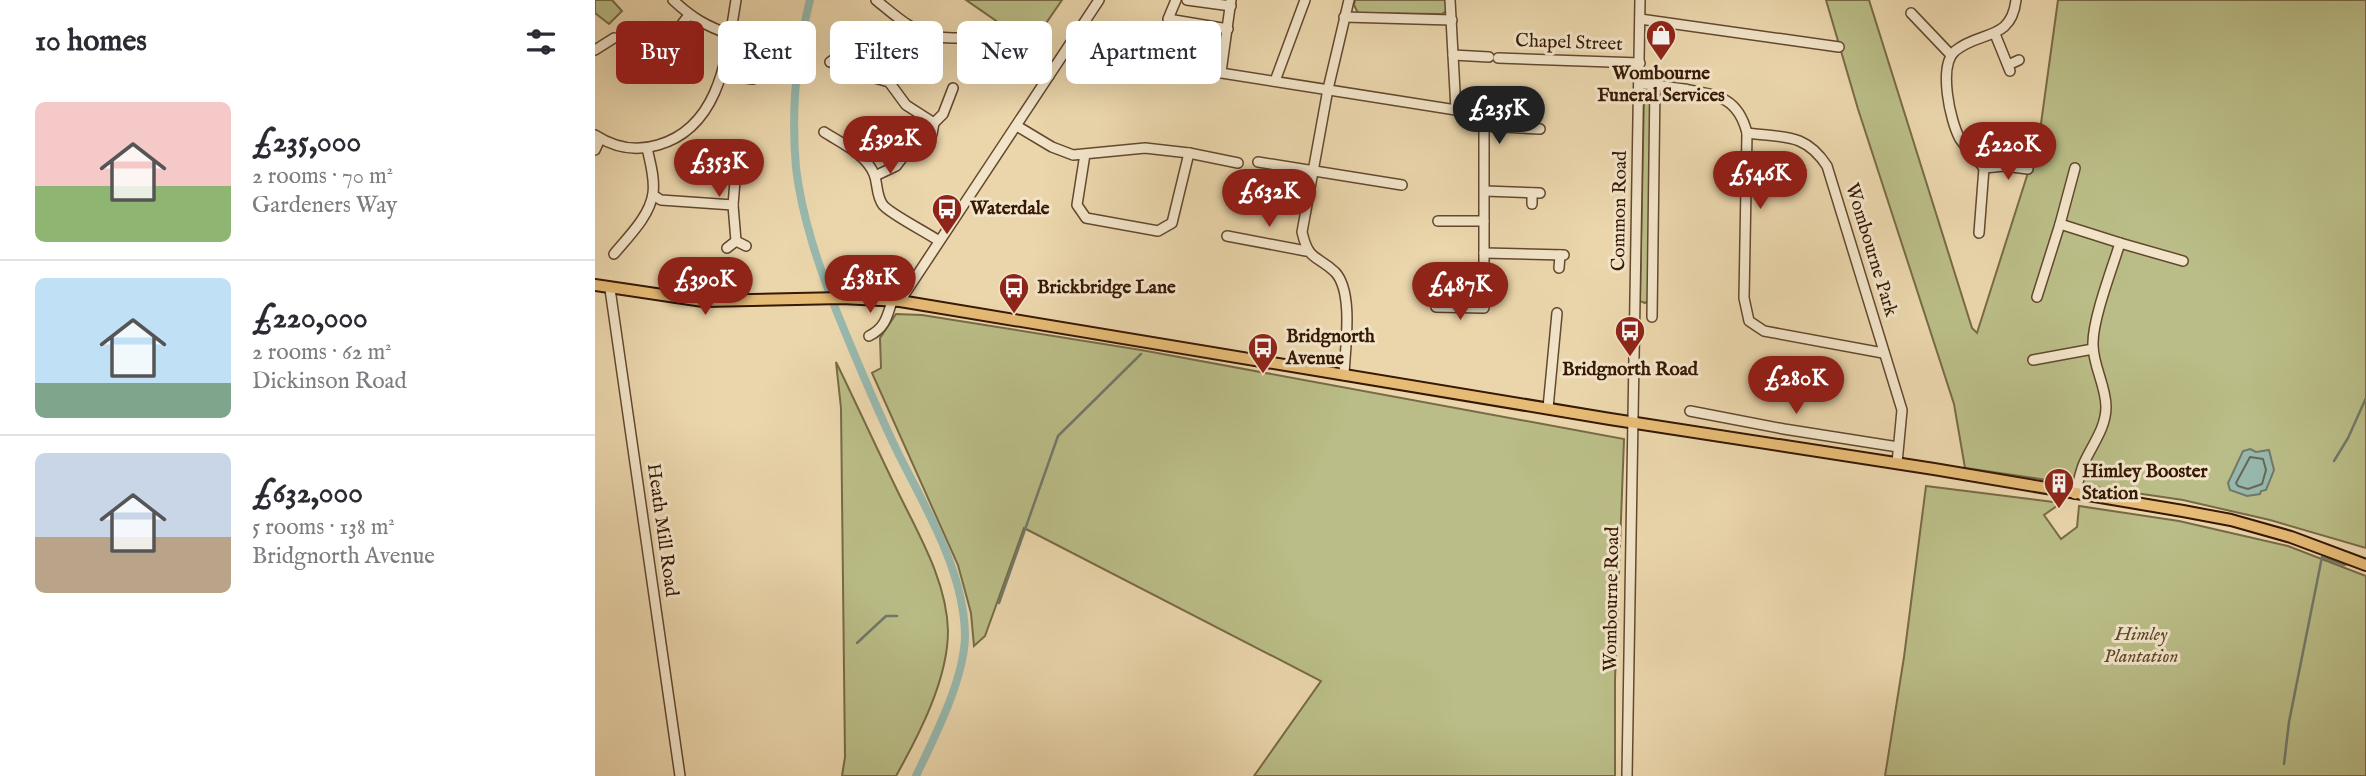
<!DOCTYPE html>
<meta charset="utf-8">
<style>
:root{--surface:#fff;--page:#f2f2f3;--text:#2b2b33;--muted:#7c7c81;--line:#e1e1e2;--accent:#8f2418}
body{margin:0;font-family:"IM FELL English",serif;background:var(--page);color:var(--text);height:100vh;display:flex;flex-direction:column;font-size:26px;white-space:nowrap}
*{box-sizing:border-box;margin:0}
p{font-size:23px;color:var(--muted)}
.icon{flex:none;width:38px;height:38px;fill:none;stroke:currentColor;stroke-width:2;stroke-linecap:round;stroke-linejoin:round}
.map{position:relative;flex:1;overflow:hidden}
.details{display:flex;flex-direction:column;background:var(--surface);width:595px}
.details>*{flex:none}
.guide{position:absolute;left:21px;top:21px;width:665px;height:63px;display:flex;gap:14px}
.price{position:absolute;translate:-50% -60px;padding:0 16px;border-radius:24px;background:var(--accent);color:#fff;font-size:23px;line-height:46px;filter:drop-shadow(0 2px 4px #0008)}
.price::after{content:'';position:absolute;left:50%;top:42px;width:21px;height:16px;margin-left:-10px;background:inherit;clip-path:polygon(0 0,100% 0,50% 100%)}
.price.selected{background:#222;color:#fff}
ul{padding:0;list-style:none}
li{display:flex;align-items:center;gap:21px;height:175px;padding:0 35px}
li+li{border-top:2px solid var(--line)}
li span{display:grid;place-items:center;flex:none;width:196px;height:140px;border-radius:10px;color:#555}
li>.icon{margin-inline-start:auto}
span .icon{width:84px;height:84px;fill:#fffc;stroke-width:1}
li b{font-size:30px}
h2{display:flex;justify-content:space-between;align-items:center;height:84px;padding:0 35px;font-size:30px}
.pill{padding:0 24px;border-radius:10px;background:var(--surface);box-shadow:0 7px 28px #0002;font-size:24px;line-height:63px}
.pill.selected{background:var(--accent);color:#fff}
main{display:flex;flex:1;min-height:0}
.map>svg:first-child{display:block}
.green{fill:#babd87;stroke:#786a46;stroke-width:2}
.water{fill:#98b9ae;stroke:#71796a;stroke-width:2}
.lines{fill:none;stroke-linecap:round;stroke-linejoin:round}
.shore{stroke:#676859;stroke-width:2}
.stream{stroke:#71796a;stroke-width:2.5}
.canal{stroke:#98b9ae;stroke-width:8}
.minor-casing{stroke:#63482e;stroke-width:12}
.major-casing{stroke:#361804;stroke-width:14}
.minor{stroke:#f2e4c9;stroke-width:9}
.major{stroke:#e6bb76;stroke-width:10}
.labels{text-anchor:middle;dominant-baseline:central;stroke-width:6;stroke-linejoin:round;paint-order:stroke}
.street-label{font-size:19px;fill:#361804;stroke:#f2e4c9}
.poi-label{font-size:19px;font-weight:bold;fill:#361804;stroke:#f2e4c9;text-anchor:start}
.park-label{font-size:19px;font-style:italic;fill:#5e4a2b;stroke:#f2e4c9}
</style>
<main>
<section class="details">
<h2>10 homes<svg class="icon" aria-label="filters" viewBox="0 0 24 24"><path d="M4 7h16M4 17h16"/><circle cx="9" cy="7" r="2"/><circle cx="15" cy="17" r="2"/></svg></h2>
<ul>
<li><span style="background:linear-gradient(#f6c9c9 60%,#8fb573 0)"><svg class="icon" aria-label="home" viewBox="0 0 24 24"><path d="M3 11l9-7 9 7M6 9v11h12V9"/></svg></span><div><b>£235,000</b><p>2 rooms · 70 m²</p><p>Gardeners Way</p></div></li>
<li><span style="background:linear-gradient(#bfe0f5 75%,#7fa58c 0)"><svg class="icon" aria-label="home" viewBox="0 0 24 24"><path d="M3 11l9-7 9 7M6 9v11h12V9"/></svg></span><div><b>£220,000</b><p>2 rooms · 62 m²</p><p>Dickinson Road</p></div></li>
<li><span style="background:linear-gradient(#c9d6e8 60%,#b9a48a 0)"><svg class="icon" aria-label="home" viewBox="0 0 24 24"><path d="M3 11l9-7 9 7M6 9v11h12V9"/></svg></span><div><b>£632,000</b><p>5 rooms · 138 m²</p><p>Bridgnorth Avenue</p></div></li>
</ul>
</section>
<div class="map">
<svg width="1771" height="776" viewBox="0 0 1771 776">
<rect width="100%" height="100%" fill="#ebd6ac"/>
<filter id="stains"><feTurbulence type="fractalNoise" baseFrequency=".00286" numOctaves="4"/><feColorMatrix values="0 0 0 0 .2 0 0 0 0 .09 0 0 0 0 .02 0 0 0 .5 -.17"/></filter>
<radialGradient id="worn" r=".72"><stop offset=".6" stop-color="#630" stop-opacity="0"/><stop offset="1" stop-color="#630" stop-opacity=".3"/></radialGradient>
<!-- green -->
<g class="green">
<path d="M0,0H17L27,11L14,24L0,13Z"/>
<path d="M371,0H467L436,45Z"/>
<path d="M760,0H851V11L847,14L763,13L759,5Z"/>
<path d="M1231,0H1274L1377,328L1382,333L1444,138L1463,0H1771V548L1675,520L1588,500L1370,468L1359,404L1263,109Z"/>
<path d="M1052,91L1056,93L1054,300L1050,303L1045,301L1049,93Z"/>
<path d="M301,314L327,315L546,350L1029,439L1020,680V776H659L726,681L429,528L390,636L379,646L376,613L363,565L277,373L286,368L285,338Z"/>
<path d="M241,362C262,405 282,449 303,492C324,535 352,582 353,631C353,679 324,735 301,776H247L250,757L246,408Z"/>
<path d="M1331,486L1466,503L1449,515L1466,539L1482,527L1484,506L1584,521L1693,546L1771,576V776H1290L1309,657Z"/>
</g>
<!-- water -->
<path class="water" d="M1655,449L1661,452L1674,450L1679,470L1671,490L1666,491L1665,494L1652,496L1635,490L1633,483L1648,451Z"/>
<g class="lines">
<!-- shore -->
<path class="shore" d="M1655,457L1668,459L1671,470L1667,484L1653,489L1643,486L1641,483Z"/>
<!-- stream -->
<g class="stream">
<path d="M1739,461L1753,438L1771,398"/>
<path d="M404,603L463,436L546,354"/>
<path d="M262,643L291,616H302"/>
<path d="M1689,764L1694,722L1727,557L1749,565L1752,564"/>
</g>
<!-- canal -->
<path class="canal" d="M215,0C201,55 196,111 201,168C207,217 223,264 241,310C261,359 281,408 304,455C332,510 370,574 370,637C369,680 339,738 321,776"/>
<!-- minor casing -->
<g class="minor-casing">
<g id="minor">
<path d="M78,0C96,17 112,27 135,34"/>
<path d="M281,0C301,16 319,34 345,37C363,40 381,35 399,42C419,50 436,64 454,76"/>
<path d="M581,0L573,19L633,29"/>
<path d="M592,0L636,6"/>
<path d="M1316,13L1356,55"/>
<path d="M749,17L857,20"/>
<path d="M1045,19L1244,47"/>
<path d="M1400,34L1415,71"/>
<path d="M480,36L512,55L861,110"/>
<path d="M73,42L94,15"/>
<path d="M0,50L19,38"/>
<path d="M858,55L894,57"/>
<path d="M241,58L276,77L294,82L322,31"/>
<path d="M903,58L1045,63"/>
<path d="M235,62L241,58L243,51"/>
<path d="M1413,65L1424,60"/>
<path d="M626,72L636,0"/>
<path d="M127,75L158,79"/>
<path d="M680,81L710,0"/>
<path d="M294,82L311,105L339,123"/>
<path d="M1045,84C1060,84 1075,87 1089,89C1122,95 1143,97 1152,133L1149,298L1154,321L1169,331L1288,353"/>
<path d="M422,126L457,147L478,155L550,148L594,153L577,223L563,231L491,218L482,205L490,154"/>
<path d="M889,126L945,129"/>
<path d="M229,132C246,143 271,154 279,174C283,184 281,196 288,205C295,214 333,233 344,241"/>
<path d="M1152,133C1188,138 1210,132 1232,166L1307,410L1302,463"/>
<path d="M0,135C20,148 40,152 63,145C126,127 132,54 141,0"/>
<path d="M327,149L337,134L339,123L348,114L358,88"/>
<path d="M0,150L5,139"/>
<path d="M594,153L643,163"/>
<path d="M663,162L807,185"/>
<path d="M1389,168L1409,166L1433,169"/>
<path d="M280,176L301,166L311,153"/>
<path d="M890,191L945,193"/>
<path d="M58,195L66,200L138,205"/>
<path d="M937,204V193"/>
<path d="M843,221H889"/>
<path d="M1465,224L1480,168"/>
<path d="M1384,233L1389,168C1381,158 1372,149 1365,139C1355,121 1343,66 1360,51C1385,30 1416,42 1421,0"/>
<path d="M632,236L711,251"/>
<path d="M141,241L138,205L142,157"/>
<path d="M1525,243L1588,261"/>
<path d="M132,248L141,241L151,246"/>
<path d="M889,253L969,255"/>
<path d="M19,254C33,237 55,216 58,193C60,178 55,162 52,148"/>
<path d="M964,268L965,255"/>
<path d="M15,289L85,776"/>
<path d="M1442,297L1465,224L1525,243C1517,269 1498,318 1498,343C1497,364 1511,385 1511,407C1511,428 1497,445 1489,463C1485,472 1483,484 1480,494"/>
<path d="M305,301L504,0"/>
<path d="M841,307L889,308V126L881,114L861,110L855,0"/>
<path d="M1057,317L1060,84"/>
<path d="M274,336C290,328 292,317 297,301"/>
<path d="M1438,360L1498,349"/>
<path d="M749,375C750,348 759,292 740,272C721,254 714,262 707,232L733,89L754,0"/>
<path d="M953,408L962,313"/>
<path d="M1095,411L1189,429L1303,447"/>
<path d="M1032,776L1045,0"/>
</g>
</g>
<!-- major casing -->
<g class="major-casing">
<path id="major" d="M0,285L108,301L247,298L305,301L1015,419L1339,469L1588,511L1636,520L1696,537L1771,565"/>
</g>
<!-- minor -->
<use href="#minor" class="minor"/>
<!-- major -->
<use href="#major" class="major"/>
</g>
<!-- icons -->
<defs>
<g id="shop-pin" transform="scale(1.575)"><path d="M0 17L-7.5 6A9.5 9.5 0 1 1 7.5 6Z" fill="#8f2418" stroke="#f2e4c9"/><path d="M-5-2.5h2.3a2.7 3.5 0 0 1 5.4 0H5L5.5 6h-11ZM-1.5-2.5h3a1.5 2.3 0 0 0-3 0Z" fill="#fff"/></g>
<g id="bus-pin" transform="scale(1.575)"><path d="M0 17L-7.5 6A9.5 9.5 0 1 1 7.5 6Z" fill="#8f2418" stroke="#f2e4c9"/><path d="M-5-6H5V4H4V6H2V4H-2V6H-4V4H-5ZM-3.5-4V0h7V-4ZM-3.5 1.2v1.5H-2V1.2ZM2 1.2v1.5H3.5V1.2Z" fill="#fff"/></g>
<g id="building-pin" transform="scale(1.575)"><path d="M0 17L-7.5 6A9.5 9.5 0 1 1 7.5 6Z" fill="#8f2418" stroke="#f2e4c9"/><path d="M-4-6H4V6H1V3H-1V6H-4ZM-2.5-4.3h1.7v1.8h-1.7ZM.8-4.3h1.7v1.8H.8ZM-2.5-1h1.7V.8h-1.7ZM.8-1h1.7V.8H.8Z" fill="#fff"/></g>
</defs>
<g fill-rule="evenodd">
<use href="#shop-pin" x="1066" y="35"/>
<use href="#bus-pin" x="352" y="209"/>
<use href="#bus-pin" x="419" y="288"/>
<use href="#bus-pin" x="1035" y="331"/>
<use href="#bus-pin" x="668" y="348"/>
<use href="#building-pin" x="1464" y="483"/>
</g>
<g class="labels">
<!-- street labels -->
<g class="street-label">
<text transform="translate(974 43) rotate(2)">Chapel Street</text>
<text transform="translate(1025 211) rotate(-89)">Common Road</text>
<text transform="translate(1276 250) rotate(73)">Wombourne Park</text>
<text transform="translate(67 530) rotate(82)">Heath Mill Road</text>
<text transform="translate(1017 599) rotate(-89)">Wombourne Road</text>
</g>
<!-- poi labels -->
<g class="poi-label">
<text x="1066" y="74" text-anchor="middle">Wombourne<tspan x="1066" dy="22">Funeral Services</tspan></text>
<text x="375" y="209">Waterdale</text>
<text x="442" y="288">Brickbridge Lane</text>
<text x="691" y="337">Bridgnorth<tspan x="691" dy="22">Avenue</tspan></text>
<text x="1035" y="370" text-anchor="middle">Bridgnorth Road</text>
<text x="1487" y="472">Himley Booster<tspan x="1487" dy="22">Station</tspan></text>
</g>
<!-- park labels -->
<g class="park-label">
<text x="1546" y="635">Himley<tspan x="1546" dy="22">Plantation</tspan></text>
</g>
</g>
<rect width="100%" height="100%" filter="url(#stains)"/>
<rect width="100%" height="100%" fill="url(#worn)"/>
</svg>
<b class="price selected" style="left:904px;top:146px">£235K</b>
<b class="price" style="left:295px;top:176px">£392K</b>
<b class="price" style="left:1413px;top:182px">£220K</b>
<b class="price" style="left:124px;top:199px">£353K</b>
<b class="price" style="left:1165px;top:211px">£546K</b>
<b class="price" style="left:674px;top:229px">£632K</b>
<b class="price" style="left:275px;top:315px">£381K</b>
<b class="price" style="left:110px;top:317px">£390K</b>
<b class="price" style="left:865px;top:322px">£487K</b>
<b class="price" style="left:1201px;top:416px">£280K</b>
<div class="guide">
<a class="pill selected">Buy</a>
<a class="pill">Rent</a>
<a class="pill">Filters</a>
<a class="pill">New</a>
<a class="pill">Apartment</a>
</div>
</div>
</main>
